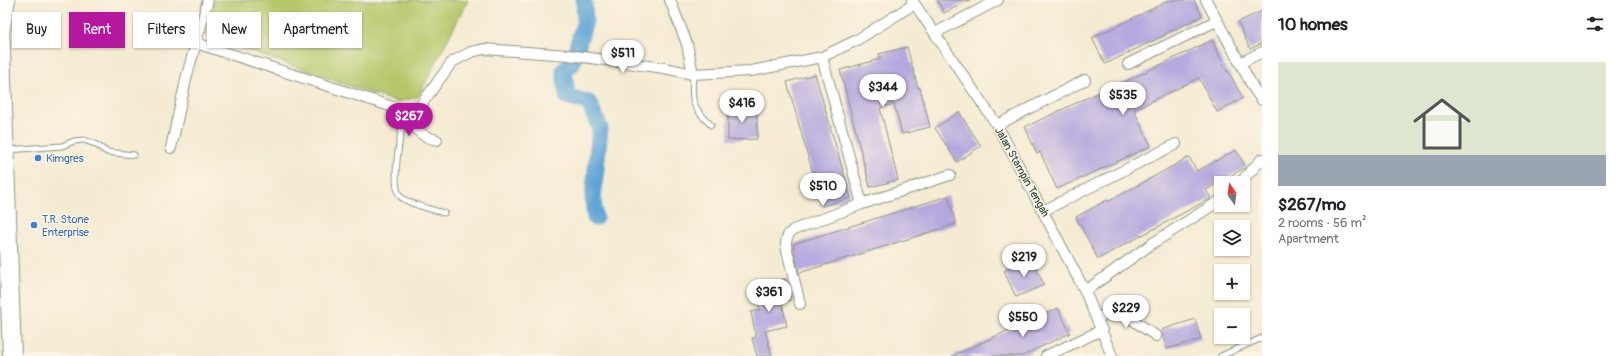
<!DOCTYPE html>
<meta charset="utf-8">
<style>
:root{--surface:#fff;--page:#f2f2f2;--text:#202124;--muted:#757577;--line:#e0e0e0;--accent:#b5179e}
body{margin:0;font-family:Pangolin,sans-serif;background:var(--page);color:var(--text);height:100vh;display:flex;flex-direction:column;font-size:15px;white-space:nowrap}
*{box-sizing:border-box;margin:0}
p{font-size:13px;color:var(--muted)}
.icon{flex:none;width:22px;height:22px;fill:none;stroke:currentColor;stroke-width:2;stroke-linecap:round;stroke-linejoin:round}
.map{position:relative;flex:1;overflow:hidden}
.sheet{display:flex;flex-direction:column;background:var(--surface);width:360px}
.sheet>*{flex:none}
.banner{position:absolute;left:12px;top:12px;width:380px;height:36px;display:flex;gap:8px}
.needle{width:26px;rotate:346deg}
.fabs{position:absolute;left:1214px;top:176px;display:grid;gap:8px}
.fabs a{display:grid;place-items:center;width:36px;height:36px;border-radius:0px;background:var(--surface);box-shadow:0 1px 3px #0004;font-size:20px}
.price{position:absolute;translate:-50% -34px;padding:0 9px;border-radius:14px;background:#fff;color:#222;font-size:13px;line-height:26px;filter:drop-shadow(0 1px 2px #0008)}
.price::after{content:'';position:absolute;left:50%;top:24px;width:12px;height:9px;margin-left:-6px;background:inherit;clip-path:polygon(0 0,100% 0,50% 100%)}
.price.on{background:var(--accent);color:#fff}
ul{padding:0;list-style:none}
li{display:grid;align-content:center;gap:8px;height:212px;padding:0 16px}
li+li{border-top:1px solid var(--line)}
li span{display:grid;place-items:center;height:124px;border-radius:0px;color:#555}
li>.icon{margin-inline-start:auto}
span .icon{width:72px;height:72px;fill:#fffc;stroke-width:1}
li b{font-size:17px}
h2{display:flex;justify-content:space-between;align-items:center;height:48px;padding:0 16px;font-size:17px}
.tag{padding:0 14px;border-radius:0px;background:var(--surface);box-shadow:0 1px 3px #0004;font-size:14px;line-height:36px}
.tag.on{background:var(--accent);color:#fff}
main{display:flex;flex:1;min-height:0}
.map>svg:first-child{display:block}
.green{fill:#b5c76b;stroke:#6a8250}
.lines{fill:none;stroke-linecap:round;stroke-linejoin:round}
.river{stroke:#60a5d6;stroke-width:17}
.building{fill:#b6a7de}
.lane-casing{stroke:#8a9483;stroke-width:7}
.street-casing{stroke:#8a9483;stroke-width:12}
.highway-casing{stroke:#8a9483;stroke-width:20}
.lane{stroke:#fff;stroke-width:5}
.street{stroke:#fff;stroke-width:10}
.highway{stroke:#fff;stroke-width:18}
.shop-dot{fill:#3f7fe0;stroke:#fcf5e5;stroke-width:1.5}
.labels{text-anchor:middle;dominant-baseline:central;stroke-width:3;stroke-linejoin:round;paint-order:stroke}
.shop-label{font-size:11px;fill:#366cbe;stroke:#fcf5e5;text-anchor:start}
.street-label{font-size:11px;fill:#1f3d34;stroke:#fcf5e5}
</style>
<main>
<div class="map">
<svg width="1262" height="356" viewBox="0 0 1262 356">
<rect width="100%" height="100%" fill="#fcf5e5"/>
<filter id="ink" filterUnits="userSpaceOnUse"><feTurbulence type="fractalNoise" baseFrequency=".025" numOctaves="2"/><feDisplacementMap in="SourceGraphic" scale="8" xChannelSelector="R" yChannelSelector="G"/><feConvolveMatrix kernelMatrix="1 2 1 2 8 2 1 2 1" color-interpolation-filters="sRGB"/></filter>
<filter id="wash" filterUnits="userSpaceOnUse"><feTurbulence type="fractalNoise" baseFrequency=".012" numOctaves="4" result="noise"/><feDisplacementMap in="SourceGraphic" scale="16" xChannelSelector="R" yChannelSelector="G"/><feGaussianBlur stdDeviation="0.9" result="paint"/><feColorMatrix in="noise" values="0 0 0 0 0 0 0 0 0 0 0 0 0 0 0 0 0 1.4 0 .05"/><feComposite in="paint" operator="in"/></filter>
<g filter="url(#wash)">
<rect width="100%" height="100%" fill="#f4ebd2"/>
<!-- green -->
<path class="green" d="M214,0H468L418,97L396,102L207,36Z"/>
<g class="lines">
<!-- river -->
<path class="river" d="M584,0L585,21L572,64L564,70L567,96L589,103L600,128L593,200L595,218"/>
</g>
<g id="blocks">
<!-- building -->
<g class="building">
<path d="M937,0H970L944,13Z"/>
<path d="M1170,0H1194L1202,16L1165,34V35L1105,64L1092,38Z"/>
<path d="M1262,11V43L1250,49L1238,22Z"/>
<path d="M1212,40L1227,72L1228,71L1243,98L1217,112L1199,78L1156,99L1134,110L1151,146L1057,189L1040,152L1037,154L1025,127L1110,87V89Z"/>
<path d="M907,47L918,88H920L930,127L902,134L894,104L880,108L898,180L870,187L840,70L880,59L879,54Z"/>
<path d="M815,74L851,198L822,206L787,82Z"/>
<path d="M728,109H757V139L728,140Z"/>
<path d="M959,112L981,146L957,162L935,128Z"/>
<path d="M1236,150L1246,167L1206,190L1211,198L1098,259L1076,217L1107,200L1108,202L1189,157L1197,171Z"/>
<path d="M948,196L956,224L799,273L793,244Z"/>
<path d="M1032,258L1044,285L1016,297L1004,271Z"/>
<path d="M786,279L791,300L782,302L787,326L765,331L772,356H757L752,338L756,337L751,312L760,310L754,286Z"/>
<path d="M1058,308L1070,333L1022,356H952Z"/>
<path d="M1195,319L1201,339L1167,349L1161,330Z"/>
</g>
</g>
</g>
<g filter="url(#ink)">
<use href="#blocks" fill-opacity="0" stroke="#8a9483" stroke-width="1"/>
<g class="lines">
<!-- lane casing -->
<g class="lane-casing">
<g id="lane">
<path d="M693,74C691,100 691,106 711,125"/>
<path d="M405,110C402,127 389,186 401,197C408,204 434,210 444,213"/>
<path d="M7,150L62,146L74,141L84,140L95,144L107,152L134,155"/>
<path d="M1221,356L1262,338"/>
</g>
</g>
<!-- street casing -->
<g class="street-casing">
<g id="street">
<path d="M670,0L687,44L693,74"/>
<path d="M912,0L997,125L1085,291L1112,356"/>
<path d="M1206,0L1254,89L1262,100"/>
<path d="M935,33L998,0"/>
<path d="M196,43L390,106C402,109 410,111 421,105L452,62L471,52L484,49L568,55L664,68L693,74L751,71L822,57L857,40L914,4"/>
<path d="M822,57L862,204"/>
<path d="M1240,63L1262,52"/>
<path d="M1128,64L1216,21"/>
<path d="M413,109C413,129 417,135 437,140"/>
<path d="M997,125L1085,80"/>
<path d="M171,148L187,75L208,0"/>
<path d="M1240,183L1262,159"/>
<path d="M1043,211L1176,144"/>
<path d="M1085,291L1153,243L1221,200"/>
<path d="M800,304L786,246C786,238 787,235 793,230L862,204L950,175"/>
<path d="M1096,318L1115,312L1124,314L1156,336"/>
<path d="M1046,356L1102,330"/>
</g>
</g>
<!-- highway casing -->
<g class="highway-casing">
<g id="highway">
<path d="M0,23L12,356"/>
<path d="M0,33L6,0"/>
</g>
</g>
<!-- lane -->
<use href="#lane" class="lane"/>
<!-- street -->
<use href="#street" class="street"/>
<!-- highway -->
<use href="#highway" class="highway"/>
</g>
</g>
<!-- markers -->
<g class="shop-dot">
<circle cx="38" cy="158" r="4"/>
<circle cx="34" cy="225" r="4"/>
</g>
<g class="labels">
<!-- shop labels -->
<g class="shop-label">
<text x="46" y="158">Kimgres</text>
<text x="42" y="219">T.R. Stone<tspan x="42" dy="13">Enterprise</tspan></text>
</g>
<!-- street labels -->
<g class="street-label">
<text transform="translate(1022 172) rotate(61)">Jalan Stampin Tengah</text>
</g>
</g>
</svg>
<div class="fabs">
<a><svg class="needle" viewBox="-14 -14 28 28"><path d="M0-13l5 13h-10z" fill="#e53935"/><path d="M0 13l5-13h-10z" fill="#757577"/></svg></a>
<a><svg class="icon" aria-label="layers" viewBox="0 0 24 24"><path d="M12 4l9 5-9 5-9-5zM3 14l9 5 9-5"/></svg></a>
<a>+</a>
<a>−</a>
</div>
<b class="price" style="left:623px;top:74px">$511</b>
<b class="price" style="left:883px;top:108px">$344</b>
<b class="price" style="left:1123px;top:116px">$535</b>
<b class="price" style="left:742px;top:124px">$416</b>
<b class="price on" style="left:409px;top:137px">$267</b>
<b class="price" style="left:823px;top:207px">$510</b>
<b class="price" style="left:1024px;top:278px">$219</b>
<b class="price" style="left:769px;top:313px">$361</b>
<b class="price" style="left:1126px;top:329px">$229</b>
<b class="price" style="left:1023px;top:338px">$550</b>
<div class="banner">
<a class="tag">Buy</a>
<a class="tag on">Rent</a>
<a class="tag">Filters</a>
<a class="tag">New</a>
<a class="tag">Apartment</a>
</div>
</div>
<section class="sheet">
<h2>10 homes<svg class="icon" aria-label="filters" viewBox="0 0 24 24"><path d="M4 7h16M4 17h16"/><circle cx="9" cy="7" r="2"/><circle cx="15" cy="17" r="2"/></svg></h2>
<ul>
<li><span style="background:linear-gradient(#dfe7d0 75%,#9aa5b1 0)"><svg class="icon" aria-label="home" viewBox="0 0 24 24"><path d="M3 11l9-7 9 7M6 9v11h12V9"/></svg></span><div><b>$267/mo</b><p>2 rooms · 56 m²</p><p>Apartment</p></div></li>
</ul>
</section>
</main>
